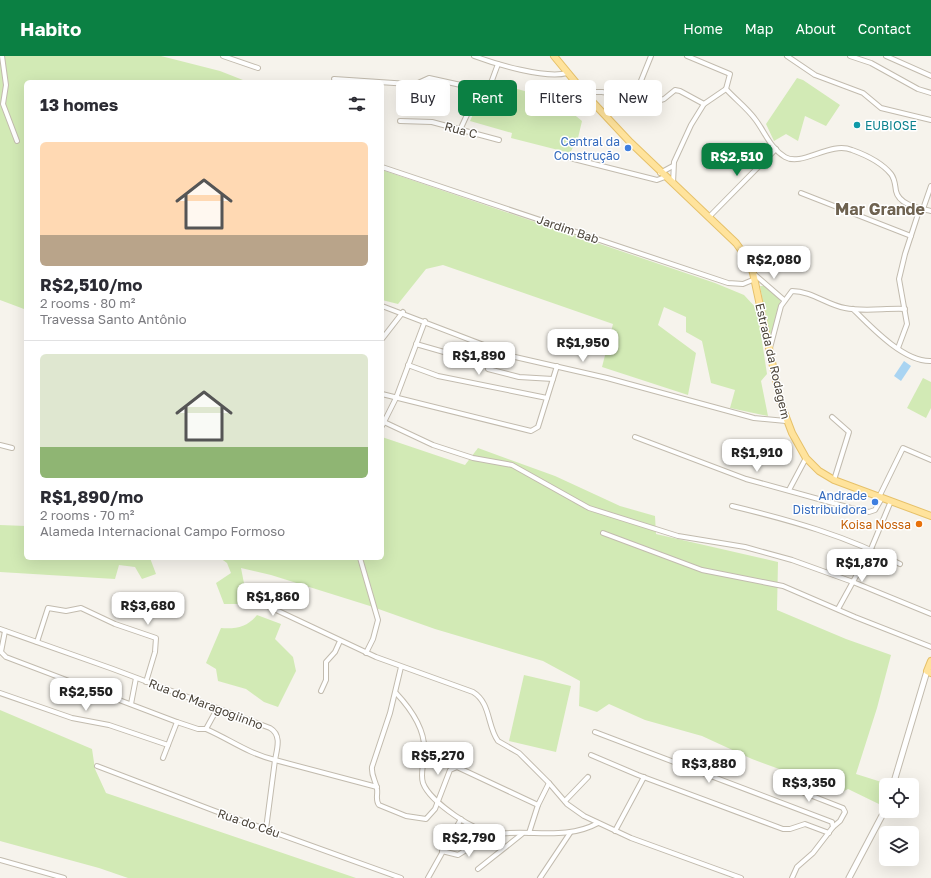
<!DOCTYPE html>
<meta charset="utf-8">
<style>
:root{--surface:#fff;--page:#f2f2f3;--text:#2b2b33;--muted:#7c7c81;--line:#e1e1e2;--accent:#0b8043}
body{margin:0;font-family:"Golos Text",sans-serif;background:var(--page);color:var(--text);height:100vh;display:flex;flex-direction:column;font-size:15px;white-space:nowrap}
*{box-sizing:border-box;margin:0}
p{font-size:13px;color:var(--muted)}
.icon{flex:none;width:22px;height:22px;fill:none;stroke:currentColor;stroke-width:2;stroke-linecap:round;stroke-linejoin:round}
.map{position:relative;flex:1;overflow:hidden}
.details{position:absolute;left:24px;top:24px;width:360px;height:480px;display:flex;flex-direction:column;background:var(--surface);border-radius:6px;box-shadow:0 4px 16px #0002}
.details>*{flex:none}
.hud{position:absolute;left:396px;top:24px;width:380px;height:36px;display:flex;gap:8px}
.fabs{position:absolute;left:879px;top:722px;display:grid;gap:8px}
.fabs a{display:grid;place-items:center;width:40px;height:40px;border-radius:6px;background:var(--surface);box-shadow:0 4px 16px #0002;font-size:20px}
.price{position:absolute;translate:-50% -34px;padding:0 9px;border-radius:8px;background:#fff;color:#222;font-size:13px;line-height:26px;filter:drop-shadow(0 1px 2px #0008)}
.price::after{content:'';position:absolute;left:50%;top:24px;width:12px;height:9px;margin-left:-6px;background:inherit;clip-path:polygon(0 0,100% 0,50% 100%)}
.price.active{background:var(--accent);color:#fff}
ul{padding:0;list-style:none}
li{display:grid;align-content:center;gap:8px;height:212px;padding:0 16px}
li+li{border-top:1px solid var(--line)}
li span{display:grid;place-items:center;height:124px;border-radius:6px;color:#555}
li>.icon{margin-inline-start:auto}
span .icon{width:72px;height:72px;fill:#fffc;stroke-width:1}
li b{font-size:17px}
h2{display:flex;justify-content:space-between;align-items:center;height:48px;padding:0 16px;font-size:17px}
.chip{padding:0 14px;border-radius:6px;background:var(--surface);box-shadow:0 4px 16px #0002;font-size:14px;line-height:36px}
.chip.active{background:var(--accent);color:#fff}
header{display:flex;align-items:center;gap:24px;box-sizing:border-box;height:56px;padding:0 20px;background:var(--accent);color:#fff}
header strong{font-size:19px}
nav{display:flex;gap:22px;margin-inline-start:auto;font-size:14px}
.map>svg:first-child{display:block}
.green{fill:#d2eab5}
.water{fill:#a9d4f2}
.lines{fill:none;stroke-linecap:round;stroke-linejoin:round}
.minor-casing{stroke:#c2bbae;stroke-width:6}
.tertiary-casing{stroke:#c2bbae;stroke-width:7}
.primary-casing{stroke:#e6c16a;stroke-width:8}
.minor{stroke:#fff;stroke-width:4}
.tertiary{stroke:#fff;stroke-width:5}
.primary{stroke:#ffe39c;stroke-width:6}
.culture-dot{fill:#0f9aa8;stroke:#fff;stroke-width:1.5}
.shop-dot{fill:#3f7fe0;stroke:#fff;stroke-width:1.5}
.food-dot{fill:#e8710a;stroke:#fff;stroke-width:1.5}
.labels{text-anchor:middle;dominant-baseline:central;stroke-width:3;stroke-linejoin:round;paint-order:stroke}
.culture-label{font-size:12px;fill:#0d838f;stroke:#fff;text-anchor:start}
.street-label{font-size:12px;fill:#4b4439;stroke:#fff}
.shop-label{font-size:12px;fill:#366cbe;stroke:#fff;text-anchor:end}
.food-label{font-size:12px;fill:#c56008;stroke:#fff;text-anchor:end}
.district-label{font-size:16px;font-weight:bold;fill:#6e6250;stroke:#fff}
</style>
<header>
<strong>Habito</strong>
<nav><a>Home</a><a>Map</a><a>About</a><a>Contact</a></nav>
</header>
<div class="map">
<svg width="931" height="822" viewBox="0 0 931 822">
<rect width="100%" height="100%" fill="#f6f3ec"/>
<!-- green -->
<g class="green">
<path d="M0,0H161L220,15L248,26H26V260L24,253L0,244Z"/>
<path d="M797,22L803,24L840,49L826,70L805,60L798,85L786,78L774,85L766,68Z"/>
<path d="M506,30C539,39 556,43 582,65L578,82L570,97L511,82L512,77L470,65L483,37L500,38Z"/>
<path d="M382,114L715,227L744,239L757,253L767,318L761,325L768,360L730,352L735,334L711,327L702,285L686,276V261L664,251L658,269L696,297L688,339L602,311L613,268L443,209L426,213L398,248L382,244Z"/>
<path d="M760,230H765L781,242L772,280H769Z"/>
<path d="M923,322L931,326V352L926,362L907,352Z"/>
<path d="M382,381L465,409L478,392L555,420L620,450L655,460L656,478L778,506L777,554L846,583L891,599L877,652L856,718L891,729H886V742L883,750L848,733L842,736L752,703L702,680L645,664L609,648L597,656L579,650L580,625L543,605L435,573L370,550L271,519L241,512L248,548H224L216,527L231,517L227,507L220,502H382Z"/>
<path d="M0,469L26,470V502H150L156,518L142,523L135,511L119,509L115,523L0,516Z"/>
<path d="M257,559L281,568L275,583L293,601L296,615L278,651L264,646L246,633L218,625L216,613L206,607L221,572C237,573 247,571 257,559Z"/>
<path d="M524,619L571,630L556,696L509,685Z"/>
<path d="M0,654L92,693L95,713L106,737L356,822H128L99,812L0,785Z"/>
</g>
<!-- water -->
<path class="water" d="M904,305L911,310L901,325L894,320Z"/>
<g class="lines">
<!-- minor casing -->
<g class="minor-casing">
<g id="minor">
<path d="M2,0L6,29L3,48L17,85"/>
<path d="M223,0L258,12"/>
<path d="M474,0C495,8 546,23 567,17"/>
<path d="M687,0L730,18L726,33"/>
<path d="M787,0L815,19L863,37L881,52L931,64"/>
<path d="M850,0L871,7L918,33L931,37"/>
<path d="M886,0L931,20"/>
<path d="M334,23L409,28L418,27L429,22L479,33L491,27L498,8"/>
<path d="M726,33C735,43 747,52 755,63C765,76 770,92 785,101C802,111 830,85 852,94C866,99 882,107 891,118C895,123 895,129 896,135C899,149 919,152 931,155"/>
<path d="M587,40L593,36H602L657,45L664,43L675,34L680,35L704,48"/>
<path d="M634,42L651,0"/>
<path d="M400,65L432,66L499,84"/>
<path d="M460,74L479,33"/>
<path d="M558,99L657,124L665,121"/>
<path d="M382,111L728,227L743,228L755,223"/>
<path d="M660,117L673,110"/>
<path d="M673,127L674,106L691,69L704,48L726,33"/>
<path d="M801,137L911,180"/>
<path d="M923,153L931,130"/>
<path d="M709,161L776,93"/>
<path d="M754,218L784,244"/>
<path d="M382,250L515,301L607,322L754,362L786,365"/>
<path d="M853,253C871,271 904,306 931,305"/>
<path d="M382,283L403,256"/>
<path d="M416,288L465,302L487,290"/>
<path d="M770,292L781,250L792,235C812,235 827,249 845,252C863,256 886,252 905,253"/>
<path d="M898,292L907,268L899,223L905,198L920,152"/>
<path d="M408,309L438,320L547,342"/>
<path d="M488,313L519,321L553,323"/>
<path d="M382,338L531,375L538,371L557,310"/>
<path d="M832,361L849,376L834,424"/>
<path d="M384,366L433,389L473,402L512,409L589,452L678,480L745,491L792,504L853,526L931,558"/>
<path d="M382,370L396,342L425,265"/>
<path d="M635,381L746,423L858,454L869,456L875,454L882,442"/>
<path d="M0,389L12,392"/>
<path d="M789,434L806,402"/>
<path d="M879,441L903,392L931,404"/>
<path d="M732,450C790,464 847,480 900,508"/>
<path d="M603,477L702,514L783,530L855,561L931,591"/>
<path d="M360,502L378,564L373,583L366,597"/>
<path d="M257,545L376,601L473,636C491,647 487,670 498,685L519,697L549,727L567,748L584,760L631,782L741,822"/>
<path d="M838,553L871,493L891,445"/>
<path d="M0,573L113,613L270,672C282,679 277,693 275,704L377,731"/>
<path d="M5,575L1,596L6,601L177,666L198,673H206L217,653"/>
<path d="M37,586L48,552L66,555L81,552L115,568L156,582L155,596L146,626"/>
<path d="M401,611L390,657L372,711C371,720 376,725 377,733C378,739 375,744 379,749L406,760L426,763L435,753L450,714L457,711L538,749"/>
<path d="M321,635L326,624V606L335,596L340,585"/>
<path d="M0,637L72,662L109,669L168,689"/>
<path d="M396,637C412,654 427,675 424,699C424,708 420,718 423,727C430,746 477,778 497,778C531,773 565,785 598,767"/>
<path d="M131,648L136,622"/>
<path d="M206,673C231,684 247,697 275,704L266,773"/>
<path d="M595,676L832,766L833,771L813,797L797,811L792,822"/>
<path d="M591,699L638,719L783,773H790L805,768L829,777"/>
<path d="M163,702L177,666"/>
<path d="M97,710L215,755L401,822"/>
<path d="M781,719L797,734L843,752L845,756L840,765L833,771"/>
<path d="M565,745L588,721"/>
<path d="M615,775L644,721"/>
<path d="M529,777L538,749L549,727"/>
<path d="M442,795L458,799L492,778"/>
<path d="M0,804L64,822"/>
<path d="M478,813L522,778"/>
<path d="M428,822L461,763"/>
<path d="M540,822L570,777"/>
</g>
</g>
<!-- tertiary casing -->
<g class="tertiary-casing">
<g id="tertiary">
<path d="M893,729L927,615"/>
<path d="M849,822L886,752"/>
</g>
</g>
<!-- primary casing -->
<g class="primary-casing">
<g id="primary">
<path d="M554,0L587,40L630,86L736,187L749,205L753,217L781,348L792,377L806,402L819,415L834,424L931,460"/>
<path d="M931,605L927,615L931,617"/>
</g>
</g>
<!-- minor -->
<use href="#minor" class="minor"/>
<!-- tertiary -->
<use href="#tertiary" class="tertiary"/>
<!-- primary -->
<use href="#primary" class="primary"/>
</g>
<!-- markers -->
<circle class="culture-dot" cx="857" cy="69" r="4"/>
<g class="shop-dot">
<circle cx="628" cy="92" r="4"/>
<circle cx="875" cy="446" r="4"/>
</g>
<circle class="food-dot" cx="919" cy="468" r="4"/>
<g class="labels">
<!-- culture labels -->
<g class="culture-label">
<text x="865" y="69">EUBIOSE</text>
</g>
<!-- street labels -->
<g class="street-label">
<text transform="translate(461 74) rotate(15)">Rua C</text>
<text transform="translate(568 173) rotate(19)">Jardim Bab</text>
<text transform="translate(773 305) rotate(77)">Estrada da Rodagem</text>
<text transform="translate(206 648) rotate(21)">Rua do Maragogiinho</text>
<text transform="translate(249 767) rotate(19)">Rua do Céu</text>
</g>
<!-- shop labels -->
<g class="shop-label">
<text x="620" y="85">Central da<tspan x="620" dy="14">Construção</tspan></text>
<text x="867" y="439">Andrade<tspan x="867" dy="14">Distribuidora</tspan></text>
</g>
<!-- food labels -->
<g class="food-label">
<text x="911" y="468">Koisa Nossa</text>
</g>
<!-- district labels -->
<g class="district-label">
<text x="880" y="153">Mar Grande</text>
</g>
</g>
</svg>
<div class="fabs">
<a><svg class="icon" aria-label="locate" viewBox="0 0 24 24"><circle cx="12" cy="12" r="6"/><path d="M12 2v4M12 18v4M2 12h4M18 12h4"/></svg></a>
<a><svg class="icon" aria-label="layers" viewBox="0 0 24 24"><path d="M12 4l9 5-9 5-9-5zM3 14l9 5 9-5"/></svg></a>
</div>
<b class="price active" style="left:737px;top:121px">R$2,510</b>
<b class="price" style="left:774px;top:224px">R$2,080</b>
<b class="price" style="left:583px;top:307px">R$1,950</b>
<b class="price" style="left:479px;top:320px">R$1,890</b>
<b class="price" style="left:757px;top:417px">R$1,910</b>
<b class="price" style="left:862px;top:527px">R$1,870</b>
<b class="price" style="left:273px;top:561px">R$1,860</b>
<b class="price" style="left:148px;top:570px">R$3,680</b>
<b class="price" style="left:86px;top:656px">R$2,550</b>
<b class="price" style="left:438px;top:720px">R$5,270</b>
<b class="price" style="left:709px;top:728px">R$3,880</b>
<b class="price" style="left:809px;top:747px">R$3,350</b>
<b class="price" style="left:469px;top:802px">R$2,790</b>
<div class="hud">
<a class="chip">Buy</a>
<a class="chip active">Rent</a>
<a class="chip">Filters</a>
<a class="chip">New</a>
</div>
<section class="details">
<h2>13 homes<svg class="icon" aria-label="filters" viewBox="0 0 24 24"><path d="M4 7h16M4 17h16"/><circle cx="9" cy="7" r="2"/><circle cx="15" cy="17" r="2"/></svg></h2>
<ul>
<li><span style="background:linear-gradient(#ffd9b3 75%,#b9a48a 0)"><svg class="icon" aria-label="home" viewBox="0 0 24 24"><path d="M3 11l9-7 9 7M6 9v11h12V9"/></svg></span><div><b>R$2,510/mo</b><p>2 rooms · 80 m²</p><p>Travessa Santo Antônio</p></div></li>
<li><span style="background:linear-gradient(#dfe7d0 75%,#8fb573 0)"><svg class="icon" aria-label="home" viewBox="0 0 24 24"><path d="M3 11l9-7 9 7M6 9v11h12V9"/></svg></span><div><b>R$1,890/mo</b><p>2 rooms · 70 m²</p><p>Alameda Internacional Campo Formoso</p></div></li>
</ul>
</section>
</div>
